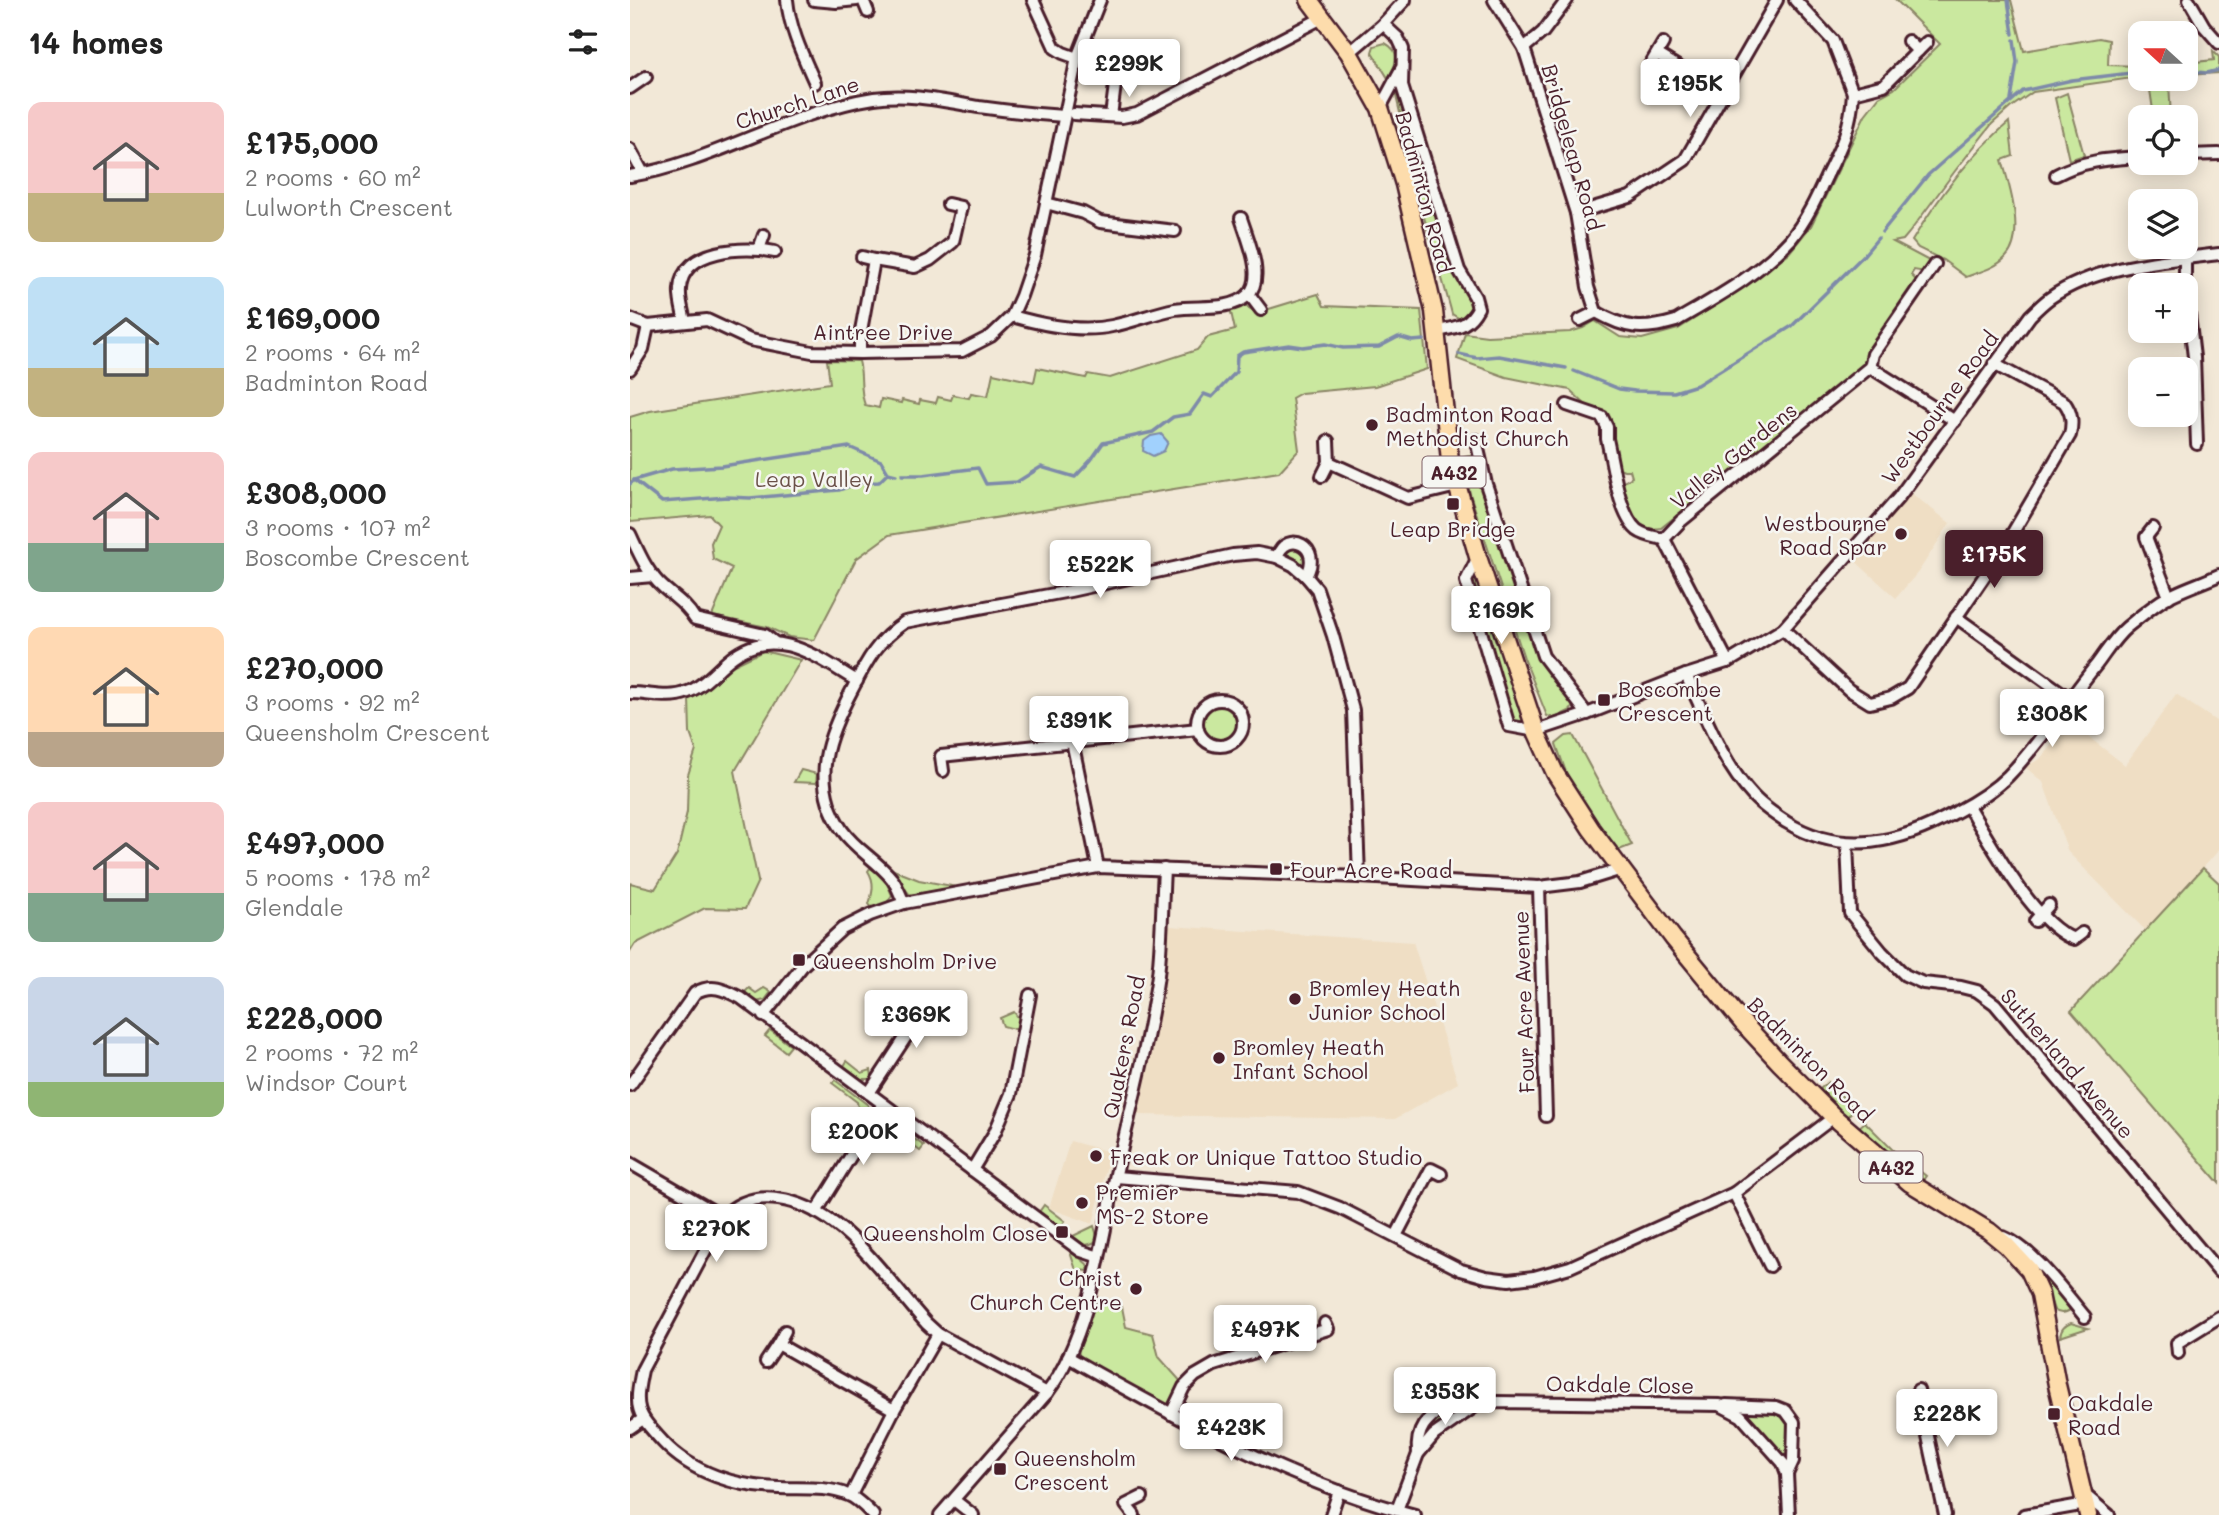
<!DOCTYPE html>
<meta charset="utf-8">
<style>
:root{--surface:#fff;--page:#f2f2f2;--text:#222;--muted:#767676;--accent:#4a1f2b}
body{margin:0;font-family:Mali,sans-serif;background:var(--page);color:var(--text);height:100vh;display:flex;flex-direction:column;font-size:26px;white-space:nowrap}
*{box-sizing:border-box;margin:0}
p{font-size:23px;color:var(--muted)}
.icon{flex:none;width:38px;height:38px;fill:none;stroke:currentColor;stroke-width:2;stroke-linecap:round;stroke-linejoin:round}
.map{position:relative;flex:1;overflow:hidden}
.side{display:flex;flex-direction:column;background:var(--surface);width:630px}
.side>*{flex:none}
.needle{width:46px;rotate:291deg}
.buttons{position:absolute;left:1498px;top:21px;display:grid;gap:14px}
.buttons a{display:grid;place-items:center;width:70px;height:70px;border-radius:14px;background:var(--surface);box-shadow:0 4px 18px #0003;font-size:35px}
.price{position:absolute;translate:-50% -60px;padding:0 16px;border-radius:7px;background:#fff;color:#222;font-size:23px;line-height:46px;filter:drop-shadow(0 2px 4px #0008)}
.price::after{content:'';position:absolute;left:50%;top:42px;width:21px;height:16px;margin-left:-10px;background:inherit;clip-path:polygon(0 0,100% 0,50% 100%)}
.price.on{background:var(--accent);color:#fff}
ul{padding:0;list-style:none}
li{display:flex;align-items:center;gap:21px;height:175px;padding:0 28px}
li span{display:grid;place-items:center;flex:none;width:196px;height:140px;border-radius:14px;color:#555}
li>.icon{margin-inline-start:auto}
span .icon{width:84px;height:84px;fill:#fffc;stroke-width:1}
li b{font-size:30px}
h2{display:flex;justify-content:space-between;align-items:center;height:84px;padding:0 28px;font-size:30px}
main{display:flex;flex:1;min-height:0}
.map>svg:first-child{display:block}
.built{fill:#efdec4}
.green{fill:#cae89f;stroke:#8a8465;stroke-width:2}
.water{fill:#a1d1fd;stroke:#7e8aa9;stroke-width:2}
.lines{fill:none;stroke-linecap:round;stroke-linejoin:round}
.stream{stroke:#7e8aa9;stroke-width:3.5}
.street-casing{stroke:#4a1f2b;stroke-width:16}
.primary-casing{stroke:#4a1f2b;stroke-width:21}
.street{stroke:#f6f6f2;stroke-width:10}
.primary{stroke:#fddcac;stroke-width:16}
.poi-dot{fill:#4a1f2b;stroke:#f6f6f2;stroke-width:2.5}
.labels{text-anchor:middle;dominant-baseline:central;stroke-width:5;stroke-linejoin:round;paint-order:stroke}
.shield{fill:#f6f6f2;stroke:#7e6067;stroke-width:2}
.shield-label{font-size:19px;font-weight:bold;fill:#4a1f2b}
.street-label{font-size:21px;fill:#4a1f2b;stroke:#f6f6f2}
.poi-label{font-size:21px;fill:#4a1f2b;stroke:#f6f6f2;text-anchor:start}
.park-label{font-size:21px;fill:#6a5148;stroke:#f6f6f2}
</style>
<main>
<section class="side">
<h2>14 homes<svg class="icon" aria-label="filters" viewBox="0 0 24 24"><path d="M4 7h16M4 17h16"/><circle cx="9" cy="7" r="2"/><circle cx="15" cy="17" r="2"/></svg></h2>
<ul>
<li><span style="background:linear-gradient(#f6c9c9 65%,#c2b280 0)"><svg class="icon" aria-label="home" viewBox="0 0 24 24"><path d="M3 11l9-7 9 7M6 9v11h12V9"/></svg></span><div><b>£175,000</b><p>2 rooms · 60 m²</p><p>Lulworth Crescent</p></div></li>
<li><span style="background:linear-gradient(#bfe0f5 65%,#c2b280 0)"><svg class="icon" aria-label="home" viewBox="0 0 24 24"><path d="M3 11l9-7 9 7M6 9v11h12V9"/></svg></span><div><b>£169,000</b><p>2 rooms · 64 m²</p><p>Badminton Road</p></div></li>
<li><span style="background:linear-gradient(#f6c9c9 65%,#7fa58c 0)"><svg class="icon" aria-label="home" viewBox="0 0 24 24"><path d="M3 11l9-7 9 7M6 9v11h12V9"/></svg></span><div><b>£308,000</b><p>3 rooms · 107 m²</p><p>Boscombe Crescent</p></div></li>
<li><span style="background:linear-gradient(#ffd9b3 75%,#b9a48a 0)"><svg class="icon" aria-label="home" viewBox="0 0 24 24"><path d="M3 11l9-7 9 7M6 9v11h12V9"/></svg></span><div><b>£270,000</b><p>3 rooms · 92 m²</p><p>Queensholm Crescent</p></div></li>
<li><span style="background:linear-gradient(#f6c9c9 65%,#7fa58c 0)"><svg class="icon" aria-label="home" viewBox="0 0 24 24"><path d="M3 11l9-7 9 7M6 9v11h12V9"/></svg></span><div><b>£497,000</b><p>5 rooms · 178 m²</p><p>Glendale</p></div></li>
<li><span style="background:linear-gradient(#c9d6e8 75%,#8fb573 0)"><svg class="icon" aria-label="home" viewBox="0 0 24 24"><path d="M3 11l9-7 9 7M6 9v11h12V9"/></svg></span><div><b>£228,000</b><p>2 rooms · 72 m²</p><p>Windsor Court</p></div></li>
</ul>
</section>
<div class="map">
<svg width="1589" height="1515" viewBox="0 0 1589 1515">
<rect width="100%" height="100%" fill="#f2e8d7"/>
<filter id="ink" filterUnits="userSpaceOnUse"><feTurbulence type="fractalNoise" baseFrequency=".0143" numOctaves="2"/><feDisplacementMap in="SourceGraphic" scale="14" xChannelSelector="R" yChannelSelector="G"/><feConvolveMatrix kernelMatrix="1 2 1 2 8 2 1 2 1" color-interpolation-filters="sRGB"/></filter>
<g filter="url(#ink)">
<!-- built -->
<g class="built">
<path d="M1281,493L1320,523L1289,571L1266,598L1224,560Z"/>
<path d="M1546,694L1589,723V850L1516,931L1438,852L1413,782L1395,767L1410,759L1424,742L1434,718L1495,765Z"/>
<path d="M539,926L783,942L828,1083L765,1119L507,1115L526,1025Z"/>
<path d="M440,1141L480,1152L463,1224L419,1208Z"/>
</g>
<!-- green -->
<g class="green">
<path d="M1266,0H1381L1394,51L1469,38L1479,40L1478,65L1510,66V77L1403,92L1380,108L1362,124L1325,171L1279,233L1273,240L1263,242L1301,262L1295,272L1284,270L1281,275L1286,280V285L1238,353L1234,364L1224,374L1031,528C1002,534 997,505 992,483L1002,477L1000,470H994L989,468L981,425L977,416L968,410L959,408L940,390L876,377L827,359L835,333L857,336L940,332L953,328L965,321L990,337L1012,339L1048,329L1113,288L1159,253L1181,226L1235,115L1249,97L1264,89L1310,44Z"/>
<path d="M755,43C772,52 767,64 758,78L742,52L744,46Z"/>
<path d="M1583,51L1589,57V73L1556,75V63L1584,60Z"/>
<path d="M1539,83L1541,117H1524L1519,83Z"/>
<path d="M768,88L822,268L842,304L837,315L830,319L822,314C808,261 789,209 779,156L785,153L779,131L774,130L766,96Z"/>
<path d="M1437,93L1454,155L1439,160L1425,98Z"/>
<path d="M1379,122L1383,156L1372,160C1379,184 1396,236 1376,257C1366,268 1349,272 1336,277L1313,260L1288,248L1282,241C1307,199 1341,155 1379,122Z"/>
<path d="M688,294L694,306L791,310L797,369L745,386L671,393L662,398L669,450L649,472L259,535L226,559L184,640L159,637L137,627L82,616L102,568L83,559L81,543L89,525L80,515L1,522L0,519V417L20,411L200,383L197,360L229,361C233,376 229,390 235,405L249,408L251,399L271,403L272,400L289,404L290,400L306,403L308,397L321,400L323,395L339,398L341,393L358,396L363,373L404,382L407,368L456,378L458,374L480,378L567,350L578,337L605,330L600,308C611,304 617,305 626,313Z"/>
<path d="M839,455L844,457L852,488L911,657L943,704L941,710L925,718L917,716L894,658L840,494L833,460L834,456Z"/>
<path d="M657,544L679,553L677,570L650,552Z"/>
<path d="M850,577L893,722L889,724L884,722L879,711L841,587L843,580Z"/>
<path d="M133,651L171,660L105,771L128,881L115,909L75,908L5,944L0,952V883L25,889L47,854L57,812L58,775L66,750L60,733L59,698L104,665Z"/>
<circle cx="590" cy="723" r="19"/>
<path d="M943,735L1002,845L989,850L953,805L937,775L926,744L936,736Z"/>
<path d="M171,770L187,774L186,783L164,782Z"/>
<path d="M240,868L254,877L262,895L256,904L243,909L239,904C243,892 245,882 238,871Z"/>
<path d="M1573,868L1589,883V1183L1441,1011Z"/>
<path d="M261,869L289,880L327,887L280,895L260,871Z"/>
<path d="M119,988L126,993L134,988L141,992L135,1000L126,1002L114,993Z"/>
<path d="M384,1012L390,1020L388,1030L373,1026L370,1018Z"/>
<path d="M140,1030L161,1046L156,1052L135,1036Z"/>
<path d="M217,1061L232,1073L241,1070L242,1076L240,1079H231L214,1066Z"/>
<path d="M205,1080L238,1105V1112L231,1124L227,1102L202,1083Z"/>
<path d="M1198,1082L1224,1109L1217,1117L1190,1089Z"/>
<path d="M256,1119L294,1146L290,1151L260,1128L244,1132L250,1121Z"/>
<path d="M1235,1122L1265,1152L1258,1157L1228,1128Z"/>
<path d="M1272,1157L1296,1176L1290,1184L1268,1167Z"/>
<path d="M414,1205L435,1221L430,1228L409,1212Z"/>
<path d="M464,1226L467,1236L465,1242C454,1248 450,1244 441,1237Z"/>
<path d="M439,1249L457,1264L459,1271L446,1270Z"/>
<path d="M1405,1266L1442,1308C1437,1313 1430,1315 1424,1310L1413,1278Z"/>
<path d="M466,1301L492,1307L496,1327L523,1334L529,1357L553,1384L544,1403L539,1405L452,1359L449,1355L448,1349Z"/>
<path d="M1441,1323L1458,1328L1430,1337C1431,1329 1434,1326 1441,1323Z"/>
<path d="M822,1405L830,1406L831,1410L797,1438L794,1436V1429Z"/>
<path d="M1115,1410L1149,1411L1161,1424L1160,1461H1155Z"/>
</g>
<!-- water -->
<path class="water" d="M531,434L538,442L534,451L523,456L513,451L514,441L521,436Z"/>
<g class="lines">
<!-- stream -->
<g class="stream">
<path d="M1378,0L1383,34"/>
<path d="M1556,71L1577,73L1589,70"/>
<path d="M1381,100L1387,62L1384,40"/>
<path d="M1252,232L1298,175L1393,91L1442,80L1510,72"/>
<path d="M829,354L847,358L869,356L936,368"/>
<path d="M944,371L989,389L1005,391L1044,392L1067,385L1162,326L1233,256L1248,238"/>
<path d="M272,475H293L348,468L356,484L387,482L411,467L445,477L461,460L473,443L523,432L543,417L560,414L574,394L582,397L606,372L607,356L613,352L659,345L673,347L695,344L713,348L749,347L768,337L782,341L794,340"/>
<path d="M4,480L32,502L97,497L120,498L209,490L228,483L249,482L258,473"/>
<path d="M0,484L4,480L42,469L92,466L219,447L251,461L258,473L266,475"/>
</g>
<!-- street casing -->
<g class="street-casing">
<g id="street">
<path d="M157,0C160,30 173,56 185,83"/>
<path d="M184,0L206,2L227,0"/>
<path d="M233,0L238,12"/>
<path d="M403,0L425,48L433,53L447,58"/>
<path d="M864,0L894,48L946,213L958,287L966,312"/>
<path d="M1165,0L1203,41L1223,93L1254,85L1297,42"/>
<path d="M1559,0L1574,26L1589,43"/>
<path d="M753,24L768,38L773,49L772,86L829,270L845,297L848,308C838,327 827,327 807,331"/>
<path d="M1278,41L1288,51"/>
<path d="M894,48L913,32L937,0"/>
<path d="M719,53L753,24L775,0"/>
<path d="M1027,54L1092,94"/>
<path d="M1020,65L1033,43"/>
<path d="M0,88L16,77"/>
<path d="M750,108L771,69"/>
<path d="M444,114L492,117L507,114L692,18"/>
<path d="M481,116L486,77"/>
<path d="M0,149L13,173"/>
<path d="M1556,155L1589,154"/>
<path d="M1426,175C1453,160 1480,159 1510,157"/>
<path d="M0,176C83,163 160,111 244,98C280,93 313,101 349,107C378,111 405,114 434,116"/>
<path d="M416,203L453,213L470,222L545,231"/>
<path d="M946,213L1000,197L1055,160L1147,0"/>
<path d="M129,249L134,235"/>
<path d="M1555,258V285"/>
<path d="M244,260L285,267L300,260L323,242L331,207L318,204"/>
<path d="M1556,289L1564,357L1567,444"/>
<path d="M619,294L631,310"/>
<path d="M966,312C996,329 1012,331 1046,321C1087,297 1128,275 1160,240C1176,221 1187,197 1197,175C1212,145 1221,127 1223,93"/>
<path d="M382,316C413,325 450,333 482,326C503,322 524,313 545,309C567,305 600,312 618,295C636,278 617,238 611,218"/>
<path d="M0,319L18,326L77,320L120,340L182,352L230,353L332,351L361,336L382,316L391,296L405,255L447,58L470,0"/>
<path d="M950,320L966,312"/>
<path d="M55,322C53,311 49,300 50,289C52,248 115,246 145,252"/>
<path d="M230,353V336L244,260L232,257"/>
<path d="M1240,367L1325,421"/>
<path d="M0,369L13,349L18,326"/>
<path d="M937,405L972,417L977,427V439C983,463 988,514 1007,530C1015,536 1025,537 1034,539"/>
<path d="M846,440L856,484L913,656L957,714"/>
<path d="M698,441L699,462L778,498L827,486"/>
<path d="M692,476L699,462"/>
<path d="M1523,528L1516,537L1539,597"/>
<path d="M0,534C9,553 17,573 33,587C45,598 57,605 65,619L135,635L145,643"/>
<path d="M647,557C657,528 694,547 676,576"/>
<path d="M848,557L836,581L879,726L906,731L957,714L1056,675L1100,661L1153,629L1269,497L1400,316C1406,310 1413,303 1420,298C1467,265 1534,261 1589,254"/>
<path d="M0,578L23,576"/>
<path d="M1326,617L1439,698"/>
<path d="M1153,629L1219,690L1240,703L1261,698L1278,688L1375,546L1440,435C1443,422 1442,413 1434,402L1364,364"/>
<path d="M1098,662L1034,539L1051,521L1240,367L1243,354L1305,264"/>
<path d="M1056,675C1075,715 1092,763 1123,796C1132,806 1144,814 1156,822C1213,857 1271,843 1326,812C1345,802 1363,791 1378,776C1411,742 1437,701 1467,664C1476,652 1485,637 1497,627C1508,618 1519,609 1531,601C1548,590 1570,584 1589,575"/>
<path d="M0,693C20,693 38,700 58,692C74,686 87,669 100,659C145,623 187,657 227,681"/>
<circle cx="590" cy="723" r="23"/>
<path d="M442,741L468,867"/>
<path d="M313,771L311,756L568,729"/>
<path d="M1338,806C1359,841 1405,926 1444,939L1452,933"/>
<path d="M1217,843L1220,913L1252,952L1275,975L1293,983L1331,987L1347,991L1365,1004L1589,1272"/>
<path d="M909,887L916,1116"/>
<path d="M274,903C270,895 267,885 262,879C247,860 226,850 212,830C179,781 198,735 223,688C237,660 248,640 275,622L440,591L603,555L627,553L647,557L663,565L676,576L687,589L703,636L723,710L729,877"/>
<path d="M1405,921L1419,905"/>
<path d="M133,1016L174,964L212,929L240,915L274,903L468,867L729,877L909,887L950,882L992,869"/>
<path d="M0,1085L65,993C82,983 95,990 111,998L451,1251L469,1257"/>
<path d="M239,1093L289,1017L280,1012"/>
<path d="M0,1163L93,1217"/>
<path d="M342,1170L365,1132L381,1094L400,995"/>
<path d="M486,1177L668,1192L710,1208L831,1270L856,1277L879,1280L904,1277L940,1267L1104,1193L1204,1117"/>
<path d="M1104,1193L1140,1266"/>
<path d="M186,1212L253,1104"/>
<path d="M766,1236L801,1169L811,1174"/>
<path d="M1373,1237C1405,1250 1433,1291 1455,1317"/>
<path d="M155,1331L148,1344L264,1410"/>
<path d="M1548,1353L1547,1343L1589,1317"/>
<path d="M438,1357C549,1419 661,1483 785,1515"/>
<path d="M136,1362L148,1344"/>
<path d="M1288,1390L1315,1515"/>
<path d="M1096,1405L1146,1407L1156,1411L1164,1422L1163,1461L1157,1474"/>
<path d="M541,1414L554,1387L565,1376L584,1365L698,1329L695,1323"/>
<path d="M0,1428L13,1419"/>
<path d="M788,1454C785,1424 801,1417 822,1400L835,1401L847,1405"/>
<path d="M1454,1494L1479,1515"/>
<path d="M221,1495L264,1410L308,1334"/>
<path d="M324,1500L343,1515"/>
<path d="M767,1510L788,1454L804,1435L847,1405L866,1402L1090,1405L1111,1416L1153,1463L1157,1474L1159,1515"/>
<path d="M243,1515C236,1508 227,1498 218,1495C197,1486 172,1489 149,1488C107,1487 62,1473 33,1442C6,1413 4,1408 12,1370L93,1217C124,1184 173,1200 205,1224C236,1247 269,1293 296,1323L308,1334L417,1393"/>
<path d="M310,1515L417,1393C457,1340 470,1253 483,1188C498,1117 518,1047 528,975C532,940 532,904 534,869"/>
<path d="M504,1515L496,1505L512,1497"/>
<path d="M701,1515L709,1491"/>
<path d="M1394,1515L1456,1504"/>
</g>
</g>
<!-- primary casing -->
<g class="primary-casing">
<path id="primary" d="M679,0L719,53L750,108L774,184L804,311L820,460L828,488L848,557L906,731L925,773L961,829L1043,938L1112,1022L1150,1063L1204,1117L1280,1183L1359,1231L1376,1245L1399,1270L1410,1294L1427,1385L1458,1515"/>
</g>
<!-- street -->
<use href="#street" class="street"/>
<!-- primary -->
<use href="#primary" class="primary"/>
</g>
</g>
<!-- markers -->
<g class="poi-dot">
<circle cx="742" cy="425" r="7"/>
<rect x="816" y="497" width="14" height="14" rx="3.5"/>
<circle cx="1271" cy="534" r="7"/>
<rect x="967" y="693" width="14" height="14" rx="3.5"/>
<rect x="639" y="862" width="14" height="14" rx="3.5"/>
<rect x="162" y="953" width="14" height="14" rx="3.5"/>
<circle cx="665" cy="999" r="7"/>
<circle cx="589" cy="1058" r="7"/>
<circle cx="466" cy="1156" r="7"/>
<circle cx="452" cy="1203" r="7"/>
<rect x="425" y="1225" width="14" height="14" rx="3.5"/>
<circle cx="506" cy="1289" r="7"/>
<rect x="1417" y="1407" width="14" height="14" rx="3.5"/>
<rect x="363" y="1462" width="14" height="14" rx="3.5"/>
</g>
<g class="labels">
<!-- shield labels -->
<g class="shield">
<rect x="792.5" y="456.5" width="63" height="31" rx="5"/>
<rect x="1229.5" y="1151.5" width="63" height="31" rx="5"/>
</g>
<g class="shield-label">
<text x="824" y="472">A432</text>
<text x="1261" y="1167">A432</text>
</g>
<!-- street labels -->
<g class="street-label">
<text transform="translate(167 102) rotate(-18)">Church Lane</text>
<text transform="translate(943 147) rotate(74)">Bridgeleap Road</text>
<text transform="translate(795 192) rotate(75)">Badminton Road</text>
<text x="253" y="331">Aintree Drive</text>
<text transform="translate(1309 407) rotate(-54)">Westbourne Road</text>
<text transform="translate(1103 455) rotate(-39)">Valley Gardens</text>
<text transform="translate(893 1002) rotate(-92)">Four Acre Avenue</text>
<text transform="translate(493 1047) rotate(-79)">Quakers Road</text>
<text transform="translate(1181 1059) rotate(45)">Badminton Road</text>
<text transform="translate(1438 1063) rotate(49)">Sutherland Avenue</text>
<text transform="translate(990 1384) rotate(1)">Oakdale Close</text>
</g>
<!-- poi labels -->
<g class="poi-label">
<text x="756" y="413">Badminton Road<tspan x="756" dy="24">Methodist Church</tspan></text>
<text x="1257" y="522" text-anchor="end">Westbourne<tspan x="1257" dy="24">Road Spar</tspan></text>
<text x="823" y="528" text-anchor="middle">Leap Bridge</text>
<text x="988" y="688">Boscombe<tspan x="988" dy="24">Crescent</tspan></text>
<text x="660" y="869">Four Acre Road</text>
<text x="183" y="960">Queensholm Drive</text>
<text x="679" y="987">Bromley Heath<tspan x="679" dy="24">Junior School</tspan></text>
<text x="603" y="1046">Bromley Heath<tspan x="603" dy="24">Infant School</tspan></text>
<text x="480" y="1156">Freak or Unique Tattoo Studio</text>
<text x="466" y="1191">Premier<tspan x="466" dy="24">MS-2 Store</tspan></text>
<text x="418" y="1232" text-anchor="end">Queensholm Close</text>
<text x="492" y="1277" text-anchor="end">Christ<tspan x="492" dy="24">Church Centre</tspan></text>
<text x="1438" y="1402">Oakdale<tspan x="1438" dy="24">Road</tspan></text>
<text x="384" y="1457">Queensholm<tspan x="384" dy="24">Crescent</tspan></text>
</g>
<!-- park labels -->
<g class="park-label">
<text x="184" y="478">Leap Valley</text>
</g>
</g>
</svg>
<div class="buttons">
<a><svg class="needle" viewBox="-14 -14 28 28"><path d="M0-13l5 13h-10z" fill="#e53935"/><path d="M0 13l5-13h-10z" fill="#767676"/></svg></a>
<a><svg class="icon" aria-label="locate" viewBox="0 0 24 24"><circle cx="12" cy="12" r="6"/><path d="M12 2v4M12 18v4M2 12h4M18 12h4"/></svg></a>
<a><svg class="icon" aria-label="layers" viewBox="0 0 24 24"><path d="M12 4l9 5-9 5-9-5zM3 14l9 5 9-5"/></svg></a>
<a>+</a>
<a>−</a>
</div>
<b class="price" style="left:499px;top:99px">£299K</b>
<b class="price" style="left:1060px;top:119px">£195K</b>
<b class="price on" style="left:1364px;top:590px">£175K</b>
<b class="price" style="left:470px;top:600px">£522K</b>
<b class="price" style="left:871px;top:646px">£169K</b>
<b class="price" style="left:1422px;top:749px">£308K</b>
<b class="price" style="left:449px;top:756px">£391K</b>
<b class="price" style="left:286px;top:1050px">£369K</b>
<b class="price" style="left:233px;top:1167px">£200K</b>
<b class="price" style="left:86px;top:1264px">£270K</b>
<b class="price" style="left:635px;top:1365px">£497K</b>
<b class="price" style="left:815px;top:1427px">£353K</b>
<b class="price" style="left:1317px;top:1449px">£228K</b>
<b class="price" style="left:601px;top:1463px">£423K</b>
</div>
</main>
